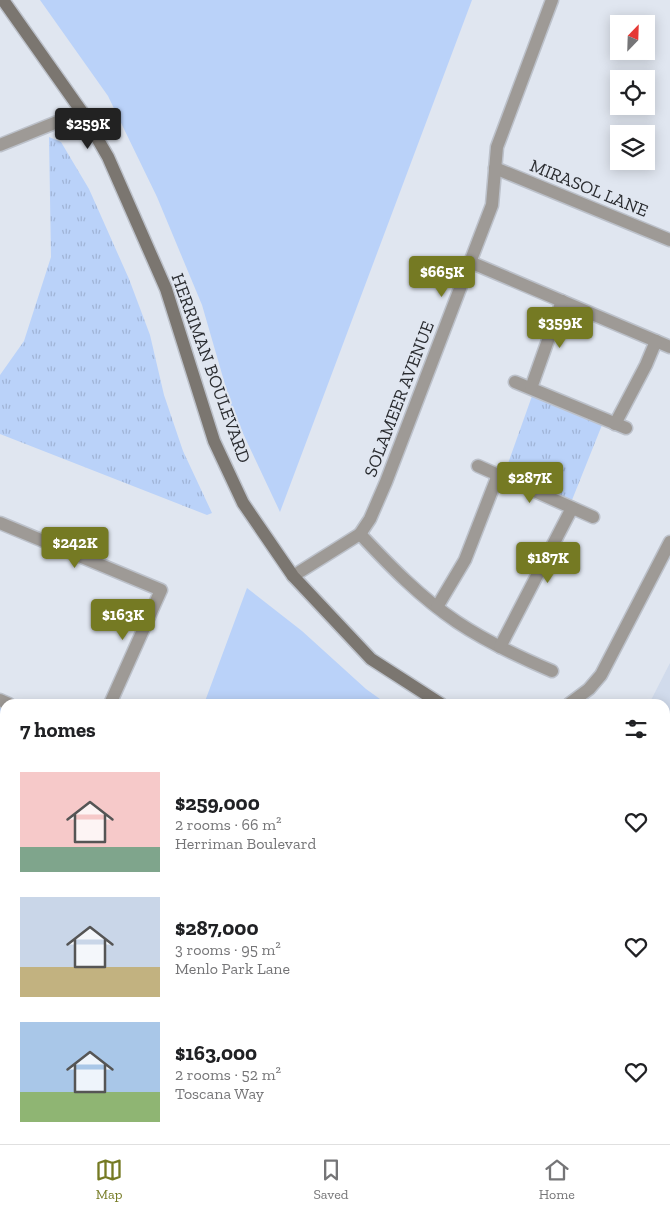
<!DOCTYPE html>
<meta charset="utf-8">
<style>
:root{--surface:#fff;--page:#f6f6f6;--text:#202124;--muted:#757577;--line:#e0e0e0;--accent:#757a23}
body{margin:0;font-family:"Zilla Slab",serif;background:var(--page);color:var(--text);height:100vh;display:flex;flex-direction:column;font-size:19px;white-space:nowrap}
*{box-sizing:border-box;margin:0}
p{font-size:16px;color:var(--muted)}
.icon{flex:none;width:28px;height:28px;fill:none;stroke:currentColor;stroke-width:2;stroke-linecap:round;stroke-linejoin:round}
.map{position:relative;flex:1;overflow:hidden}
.sheet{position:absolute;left:0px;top:699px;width:670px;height:446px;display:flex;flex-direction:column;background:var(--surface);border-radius:15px 15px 0 0;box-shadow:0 2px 12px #0003}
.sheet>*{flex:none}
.needle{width:32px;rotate:23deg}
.fabs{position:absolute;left:610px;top:15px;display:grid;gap:10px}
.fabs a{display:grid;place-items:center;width:45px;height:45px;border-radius:0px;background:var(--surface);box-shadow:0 2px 12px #0003;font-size:25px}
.price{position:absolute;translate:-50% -42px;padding:0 11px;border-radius:5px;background:var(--accent);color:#fff;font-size:16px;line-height:32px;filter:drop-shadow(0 1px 2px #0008)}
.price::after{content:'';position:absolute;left:50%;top:30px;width:15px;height:11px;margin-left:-8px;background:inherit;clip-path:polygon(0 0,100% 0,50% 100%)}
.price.on{background:#222;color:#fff}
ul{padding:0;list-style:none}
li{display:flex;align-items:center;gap:15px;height:125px;padding:0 20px}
li span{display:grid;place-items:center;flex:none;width:140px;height:100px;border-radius:0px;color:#555}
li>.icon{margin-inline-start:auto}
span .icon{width:60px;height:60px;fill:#fffc;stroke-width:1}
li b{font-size:21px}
h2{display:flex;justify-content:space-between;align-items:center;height:60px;padding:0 20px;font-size:21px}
.tabs{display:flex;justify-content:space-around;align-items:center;height:70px;border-top:1px solid var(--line);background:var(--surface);font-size:14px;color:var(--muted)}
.tabs a{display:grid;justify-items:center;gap:2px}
.tabs .on{color:var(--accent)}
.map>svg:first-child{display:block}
.built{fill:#d1dbec}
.green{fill:#bad2f9}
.park{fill:url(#park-tufts)}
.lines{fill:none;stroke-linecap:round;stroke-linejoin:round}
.stream{stroke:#7185af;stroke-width:4}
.minor-casing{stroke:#bcc1ca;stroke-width:15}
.secondary-casing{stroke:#bcc1ca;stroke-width:15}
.minor{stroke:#9e9a96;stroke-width:12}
.secondary{stroke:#7b7670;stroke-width:12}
.labels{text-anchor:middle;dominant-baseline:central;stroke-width:4;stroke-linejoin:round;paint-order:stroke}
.street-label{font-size:18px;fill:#2a2c30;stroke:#e0e6f0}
</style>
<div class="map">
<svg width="670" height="1144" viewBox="0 0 670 1144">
<defs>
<pattern id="park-tufts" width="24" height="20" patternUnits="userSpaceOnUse" patternTransform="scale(1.25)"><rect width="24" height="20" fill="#bad2f9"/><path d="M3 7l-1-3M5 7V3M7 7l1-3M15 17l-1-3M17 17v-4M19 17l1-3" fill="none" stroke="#a0b4d6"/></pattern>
</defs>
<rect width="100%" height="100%" fill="#e0e6f0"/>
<!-- built -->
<g class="built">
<path d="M670,663V786L665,784V704H649Z"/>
<path d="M665,838L670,840V1144H456L458,1140H665Z"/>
</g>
<!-- green -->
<g class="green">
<path d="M40,0H472L280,512L233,412L202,305L157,197L108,96Z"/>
<path d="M247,588L302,631L366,689L387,704H204Z"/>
</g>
<!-- park -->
<g class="park">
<path d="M49,137L61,142L89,189L129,279L150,335L164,395L183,451L212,513L207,515L0,434V375L24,341L51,257Z"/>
<path d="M532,396L602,425L572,500L505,472Z"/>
<path d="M0,700L5,704V915L0,914Z"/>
</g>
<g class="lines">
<!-- stream -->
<path class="stream" d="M0,760L5,763"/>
<!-- minor casing -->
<g class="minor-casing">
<g id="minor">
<path d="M0,145L82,112"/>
<path d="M495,168L670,240"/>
<path d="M470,262L670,347"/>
<path d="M515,382L626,428"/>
<path d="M531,388L562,301"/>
<path d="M615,424L646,365L656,341"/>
<path d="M478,466L593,517"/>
<path d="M0,523L161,590L110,704"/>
<path d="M360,534C390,566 420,597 457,622C487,642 519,657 552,671"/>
<path d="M293,576L360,534L370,519L386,482L492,205L497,147L552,0"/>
<path d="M437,607L465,560L498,475"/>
<path d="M500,647L572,508"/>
<path d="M0,700L9,704"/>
<path d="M569,704L589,689L601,675L670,542"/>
<path d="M0,914L5,915"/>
<path d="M0,1069L5,1071"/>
<path d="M167,1140L177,1144"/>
<path d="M31,1144L33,1140"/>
<path d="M364,1144L365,1140"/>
</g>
</g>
<!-- secondary casing -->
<g class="secondary-casing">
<g id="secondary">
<path d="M3,0L82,112L108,157L166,289L214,441L243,503L293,576L371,659L441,704"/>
<path d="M665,806L670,809"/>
</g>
</g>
<!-- minor -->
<use href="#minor" class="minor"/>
<!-- secondary -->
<use href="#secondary" class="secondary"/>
</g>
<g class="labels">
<!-- street labels -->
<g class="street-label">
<text transform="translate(589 188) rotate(22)">MIRASOL LANE</text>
<text transform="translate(211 368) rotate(70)">HERRIMAN BOULEVARD</text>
<text transform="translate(399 399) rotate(-69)">SOLAMEER AVENUE</text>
</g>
</g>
</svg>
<div class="fabs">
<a><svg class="needle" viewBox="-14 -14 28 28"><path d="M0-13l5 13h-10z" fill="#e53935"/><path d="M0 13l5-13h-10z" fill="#757577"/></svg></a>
<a><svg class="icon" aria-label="locate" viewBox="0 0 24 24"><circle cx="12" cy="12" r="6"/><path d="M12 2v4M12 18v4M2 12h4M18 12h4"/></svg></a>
<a><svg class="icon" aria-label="layers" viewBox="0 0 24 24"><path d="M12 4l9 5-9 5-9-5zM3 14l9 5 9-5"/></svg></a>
</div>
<b class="price on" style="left:88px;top:150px">$259K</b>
<b class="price" style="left:442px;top:298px">$665K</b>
<b class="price" style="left:560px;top:349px">$359K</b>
<b class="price" style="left:530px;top:504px">$287K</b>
<b class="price" style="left:75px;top:569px">$242K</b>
<b class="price" style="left:548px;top:584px">$187K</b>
<b class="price" style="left:123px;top:641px">$163K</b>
<section class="sheet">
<h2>7 homes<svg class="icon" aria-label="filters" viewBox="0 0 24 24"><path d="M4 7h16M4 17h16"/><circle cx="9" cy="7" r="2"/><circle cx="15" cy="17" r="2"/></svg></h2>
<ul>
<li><span style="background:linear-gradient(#f6c9c9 75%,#7fa58c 0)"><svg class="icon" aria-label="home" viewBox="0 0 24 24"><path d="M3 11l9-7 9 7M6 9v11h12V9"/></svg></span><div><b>$259,000</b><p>2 rooms · 66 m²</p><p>Herriman Boulevard</p></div><svg class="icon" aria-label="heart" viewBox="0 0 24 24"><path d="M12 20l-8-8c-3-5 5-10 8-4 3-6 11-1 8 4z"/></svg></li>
<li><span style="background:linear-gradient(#c9d6e8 70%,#c2b280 0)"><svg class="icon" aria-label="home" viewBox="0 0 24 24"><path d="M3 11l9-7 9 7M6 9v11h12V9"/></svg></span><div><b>$287,000</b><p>3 rooms · 95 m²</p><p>Menlo Park Lane</p></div><svg class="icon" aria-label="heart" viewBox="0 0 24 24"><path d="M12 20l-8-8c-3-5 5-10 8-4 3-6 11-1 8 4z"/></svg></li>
<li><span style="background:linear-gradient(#a9c7e8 70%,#8fb573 0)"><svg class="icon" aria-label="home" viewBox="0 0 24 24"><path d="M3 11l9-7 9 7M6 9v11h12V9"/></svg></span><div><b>$163,000</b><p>2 rooms · 52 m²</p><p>Toscana Way</p></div><svg class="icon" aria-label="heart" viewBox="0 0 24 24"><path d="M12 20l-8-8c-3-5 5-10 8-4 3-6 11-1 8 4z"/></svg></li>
</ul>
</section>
</div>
<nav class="tabs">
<a class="on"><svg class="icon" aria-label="map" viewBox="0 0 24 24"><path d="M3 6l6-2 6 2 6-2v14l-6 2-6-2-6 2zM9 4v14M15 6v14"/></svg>Map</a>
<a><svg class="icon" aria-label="saved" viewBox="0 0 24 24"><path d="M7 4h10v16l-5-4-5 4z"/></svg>Saved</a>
<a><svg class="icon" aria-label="home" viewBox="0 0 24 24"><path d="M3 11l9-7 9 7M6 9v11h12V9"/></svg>Home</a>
</nav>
